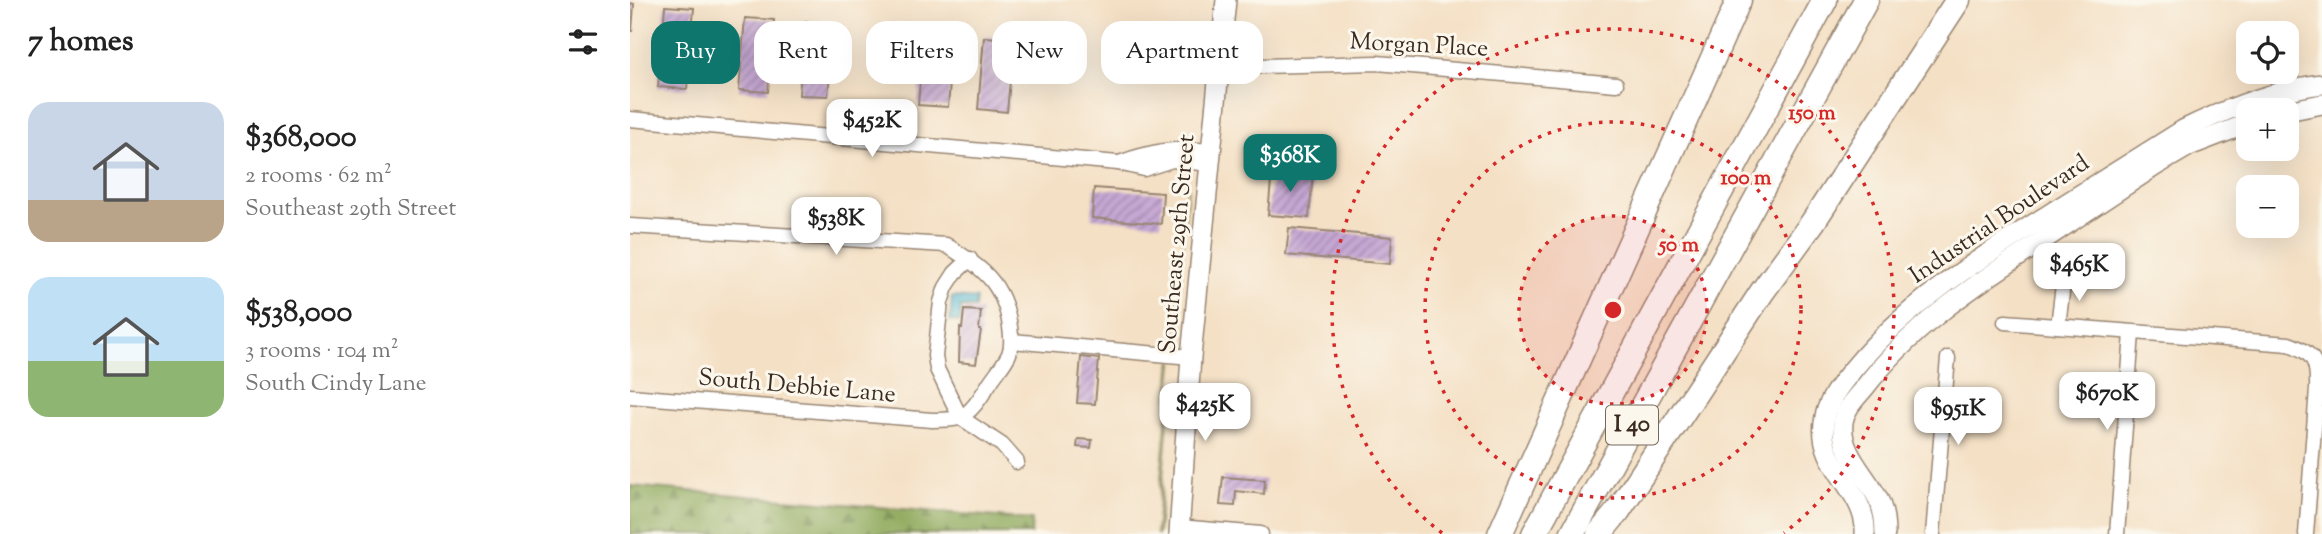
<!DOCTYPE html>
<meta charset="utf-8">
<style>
:root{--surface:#fff;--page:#f6f6f6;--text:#222;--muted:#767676;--accent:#0f766e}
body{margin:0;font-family:"Sorts Mill Goudy",serif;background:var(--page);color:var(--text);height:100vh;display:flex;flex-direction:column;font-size:26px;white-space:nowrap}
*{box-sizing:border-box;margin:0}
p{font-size:23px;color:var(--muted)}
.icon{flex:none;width:38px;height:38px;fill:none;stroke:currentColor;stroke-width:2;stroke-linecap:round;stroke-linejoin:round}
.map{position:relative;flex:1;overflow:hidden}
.panel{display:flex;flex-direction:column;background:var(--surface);width:630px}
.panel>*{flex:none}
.banner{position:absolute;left:21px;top:21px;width:665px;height:63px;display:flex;gap:14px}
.controls{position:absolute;left:1606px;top:21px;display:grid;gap:14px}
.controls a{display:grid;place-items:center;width:63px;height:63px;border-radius:14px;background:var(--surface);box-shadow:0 7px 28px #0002;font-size:35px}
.price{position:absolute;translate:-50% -60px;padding:0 16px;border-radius:14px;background:#fff;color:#222;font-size:23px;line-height:46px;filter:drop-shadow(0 2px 4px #0008)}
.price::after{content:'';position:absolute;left:50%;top:42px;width:21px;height:16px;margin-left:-10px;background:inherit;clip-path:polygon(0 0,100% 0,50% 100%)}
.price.selected{background:var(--accent);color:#fff}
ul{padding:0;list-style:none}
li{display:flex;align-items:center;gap:21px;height:175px;padding:0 28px}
li span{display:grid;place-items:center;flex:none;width:196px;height:140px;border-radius:21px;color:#555}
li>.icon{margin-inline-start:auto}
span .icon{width:84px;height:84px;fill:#fffc;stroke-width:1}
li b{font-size:30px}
h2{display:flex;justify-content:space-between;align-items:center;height:84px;padding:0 28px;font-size:30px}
.pill{padding:0 24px;border-radius:21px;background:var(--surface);box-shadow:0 7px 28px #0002;font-size:24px;line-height:63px}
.pill.selected{background:var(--accent);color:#fff}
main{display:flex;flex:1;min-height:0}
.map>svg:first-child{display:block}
.green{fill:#b3c366;stroke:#777642;stroke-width:2}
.forest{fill:url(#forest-firs);stroke:#646a3c;stroke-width:2}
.water{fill:#50b6cf;stroke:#467076;stroke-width:2}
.building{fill:url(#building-hatch)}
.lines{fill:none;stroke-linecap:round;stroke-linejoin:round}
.street-casing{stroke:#988572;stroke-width:17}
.secondary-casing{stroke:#988572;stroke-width:22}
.highway-casing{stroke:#988572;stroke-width:27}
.street{stroke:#fff;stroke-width:14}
.secondary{stroke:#fff;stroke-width:19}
.highway{stroke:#fff;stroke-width:24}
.ring{fill:none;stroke:#d62828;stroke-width:3.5;stroke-dasharray:3.5 7}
.labels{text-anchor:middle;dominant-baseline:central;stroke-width:6;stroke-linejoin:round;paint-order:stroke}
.shield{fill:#fbf7ec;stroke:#75685c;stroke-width:2}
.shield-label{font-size:23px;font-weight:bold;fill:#3b2a1e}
.street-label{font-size:24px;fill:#3b2a1e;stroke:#fbf7ec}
.centre{fill:#d62828;stroke:#fbf7ec;stroke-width:3.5}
.ring-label{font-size:21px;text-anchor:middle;font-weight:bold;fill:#d62828;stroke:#fbf7ec;stroke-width:6;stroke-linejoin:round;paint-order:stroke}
</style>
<main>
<section class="panel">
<h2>7 homes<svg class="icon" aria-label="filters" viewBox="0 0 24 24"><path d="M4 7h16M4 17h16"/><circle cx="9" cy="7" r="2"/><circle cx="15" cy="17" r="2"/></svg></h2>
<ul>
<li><span style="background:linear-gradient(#c9d6e8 70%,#b9a48a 0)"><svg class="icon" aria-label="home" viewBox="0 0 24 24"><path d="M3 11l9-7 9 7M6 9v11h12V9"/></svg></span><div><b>$368,000</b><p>2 rooms · 62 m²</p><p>Southeast 29th Street</p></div></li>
<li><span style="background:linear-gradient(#bfe0f5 60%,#8fb573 0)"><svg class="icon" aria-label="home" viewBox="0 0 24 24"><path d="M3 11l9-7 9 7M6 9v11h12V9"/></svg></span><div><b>$538,000</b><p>3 rooms · 104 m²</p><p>South Cindy Lane</p></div></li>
</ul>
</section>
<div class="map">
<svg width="1692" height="534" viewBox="0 0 1692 534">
<defs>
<pattern id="forest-firs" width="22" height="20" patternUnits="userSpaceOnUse" patternTransform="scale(1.75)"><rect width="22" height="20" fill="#8ea95b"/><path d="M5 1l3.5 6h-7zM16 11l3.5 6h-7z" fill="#758a4b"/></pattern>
<pattern id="building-hatch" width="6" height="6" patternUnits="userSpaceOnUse" patternTransform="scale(1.75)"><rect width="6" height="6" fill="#c6a7d4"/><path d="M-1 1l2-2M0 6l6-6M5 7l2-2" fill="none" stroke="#a288ab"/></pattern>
</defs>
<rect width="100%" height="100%" fill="#fbf7ec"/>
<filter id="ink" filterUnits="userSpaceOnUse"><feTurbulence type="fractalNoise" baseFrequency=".0143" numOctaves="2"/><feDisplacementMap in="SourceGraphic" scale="14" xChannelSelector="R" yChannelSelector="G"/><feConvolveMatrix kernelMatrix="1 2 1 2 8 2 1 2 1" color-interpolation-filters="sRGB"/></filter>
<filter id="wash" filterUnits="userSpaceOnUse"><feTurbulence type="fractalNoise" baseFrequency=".00686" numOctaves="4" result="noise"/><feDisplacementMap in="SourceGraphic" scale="28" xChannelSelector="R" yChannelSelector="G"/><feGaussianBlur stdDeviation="1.57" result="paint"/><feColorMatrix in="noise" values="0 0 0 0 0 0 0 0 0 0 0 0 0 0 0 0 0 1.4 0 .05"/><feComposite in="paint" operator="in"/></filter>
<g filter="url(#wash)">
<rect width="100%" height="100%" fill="#f4e0c5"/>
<!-- green -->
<path class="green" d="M558,186L528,534H526Z"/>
<!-- forest -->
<path class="forest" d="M0,486L402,520L401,534H0Z"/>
<!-- water -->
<path class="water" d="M322,297L346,299L345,308L331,307L330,322L320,321Z"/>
<g id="blocks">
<!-- building -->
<g class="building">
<path d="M0,3L4,4L2,31H0Z"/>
<path d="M35,6L64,8L57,89L28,87Z"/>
<path d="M115,18L144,20L138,92L109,90Z"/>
<path d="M175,22L204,24L198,96L169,95Z"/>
<path d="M294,31L324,34L318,107L288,105Z"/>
<path d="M354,37L384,39L377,112L348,109Z"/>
<path d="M642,169L683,173L679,218L638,215Z"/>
<path d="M464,188L533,193L531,224L462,218Z"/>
<path d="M659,228L762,237L760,264L656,255Z"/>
<path d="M334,310L351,311L349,330H351L346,364L329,362L330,328L332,329Z"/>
<path d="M451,357L469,359L465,404L447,403Z"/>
<path d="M448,439L462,440L461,448L447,447Z"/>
<path d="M593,477L635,480L634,494L606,491L605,506L590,505Z"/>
</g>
</g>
</g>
<g filter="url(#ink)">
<use href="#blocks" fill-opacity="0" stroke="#988572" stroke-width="2"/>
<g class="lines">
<!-- street casing -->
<g class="street-casing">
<g id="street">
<path d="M589,67L747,63L986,84"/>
<path d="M0,119L488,163L514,169L542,160L581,164"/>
<path d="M489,163C525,150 544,148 582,151"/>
<path d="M0,226L316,245C352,267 374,283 380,327C381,336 383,345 379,354C375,363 367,372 361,381C353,393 343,412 329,418C321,420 310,420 302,420L0,396"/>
<path d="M340,259L325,273L316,287L311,302L305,356L307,369L330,417L372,445L387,462"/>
<path d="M1375,322L1659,344C1685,353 1688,363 1687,389L1676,534"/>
<path d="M1428,326L1434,276"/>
<path d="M382,341L561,357"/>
<path d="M549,527L631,534"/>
<path d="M1303,534L1318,358"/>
<path d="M1487,534L1502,333"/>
</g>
</g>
<!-- secondary casing -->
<g class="secondary-casing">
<g id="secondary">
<path d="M1657,111L1692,104"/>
<path d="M549,534L561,357L596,0"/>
<path d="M1235,534C1238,492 1188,467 1194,423C1196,401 1210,385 1224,368C1281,299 1357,254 1432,206C1472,181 1513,155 1553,130C1596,109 1644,90 1692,84"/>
<path d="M1255,534C1255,523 1254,513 1250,503C1239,477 1209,454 1213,422C1215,408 1226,398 1235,387C1279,330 1337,290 1397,251C1440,222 1482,194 1525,166L1559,146L1619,123"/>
</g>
</g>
<!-- highway casing -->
<g class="highway-casing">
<g id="highway">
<path d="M870,534L1109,0"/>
<path d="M904,534L1195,0"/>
<path d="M942,534L1236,0"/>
<path d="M969,534L988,511L1132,292L1183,222L1328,0"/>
</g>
</g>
<!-- street -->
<use href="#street" class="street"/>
<!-- secondary -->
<use href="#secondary" class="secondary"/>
<!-- highway -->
<use href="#highway" class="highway"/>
</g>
</g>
<!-- distance rings -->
<circle cx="983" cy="310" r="94" fill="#d62828" fill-opacity=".12"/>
<g class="ring">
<circle cx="983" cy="310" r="94"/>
<circle cx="983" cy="310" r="188"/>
<path d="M812 533A281 281 0 1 1 1154 533"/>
</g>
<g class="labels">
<!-- shield labels -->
<rect class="shield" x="976" y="405.5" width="52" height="39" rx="5"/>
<g class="shield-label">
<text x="1002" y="425">I 40</text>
</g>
<!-- street labels -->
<g class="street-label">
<text transform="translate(789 46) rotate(3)">Morgan Place</text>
<text transform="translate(1370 220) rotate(-34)">Industrial Boulevard</text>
<text transform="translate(548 244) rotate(-85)">Southeast 29th Street</text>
<text transform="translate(167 387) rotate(5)">South Debbie Lane</text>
</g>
</g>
<circle cx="983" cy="310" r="10" class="centre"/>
<g class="ring-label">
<text x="1182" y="119">150 m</text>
<text x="1116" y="184">100 m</text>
<text x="1049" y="251">50 m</text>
</g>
</svg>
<div class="controls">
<a><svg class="icon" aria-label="locate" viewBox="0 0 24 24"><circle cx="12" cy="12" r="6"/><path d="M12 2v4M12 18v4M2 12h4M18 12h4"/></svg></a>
<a>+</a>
<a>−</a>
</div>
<b class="price" style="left:242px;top:159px">$452K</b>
<b class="price selected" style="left:660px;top:194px">$368K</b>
<b class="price" style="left:206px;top:257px">$538K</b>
<b class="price" style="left:1449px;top:303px">$465K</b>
<b class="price" style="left:1477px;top:432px">$670K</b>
<b class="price" style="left:575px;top:443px">$425K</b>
<b class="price" style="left:1328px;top:447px">$951K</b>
<div class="banner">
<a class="pill selected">Buy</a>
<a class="pill">Rent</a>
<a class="pill">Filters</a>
<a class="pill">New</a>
<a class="pill">Apartment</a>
</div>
</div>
</main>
